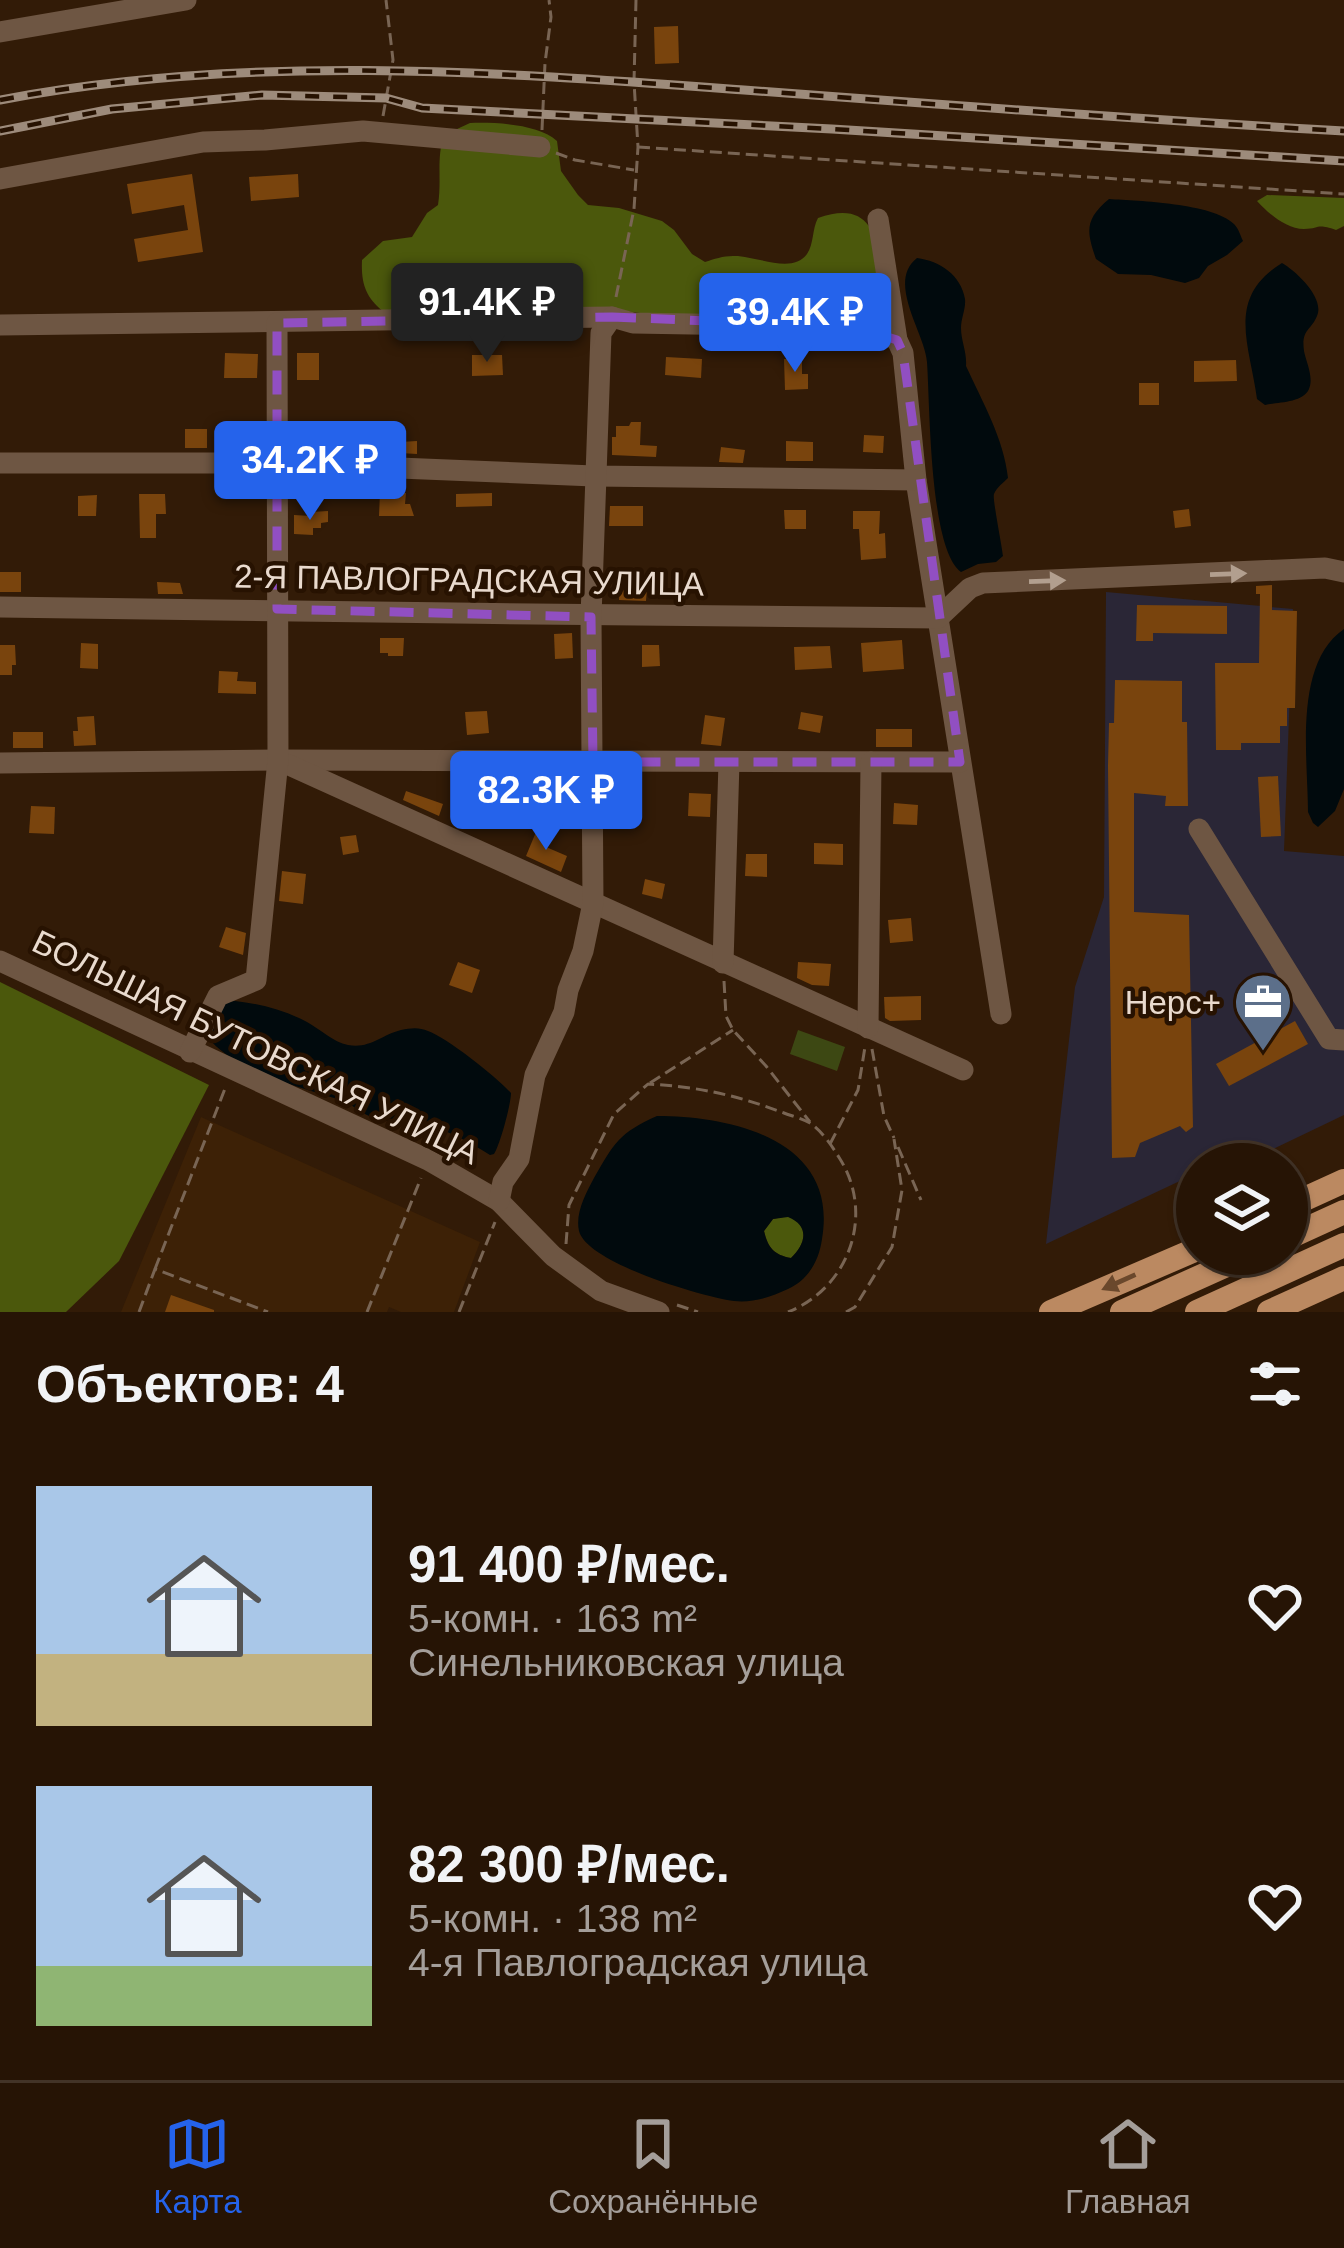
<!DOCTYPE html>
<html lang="ru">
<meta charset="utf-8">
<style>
:root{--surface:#261405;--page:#322113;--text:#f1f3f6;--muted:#a49e9a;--line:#423327;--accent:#2563eb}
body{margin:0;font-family:Arial,sans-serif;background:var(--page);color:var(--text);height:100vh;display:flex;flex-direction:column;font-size:45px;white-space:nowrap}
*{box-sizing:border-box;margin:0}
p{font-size:39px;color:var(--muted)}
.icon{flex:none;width:66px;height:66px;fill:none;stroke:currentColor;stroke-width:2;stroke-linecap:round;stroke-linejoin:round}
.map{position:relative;height:1312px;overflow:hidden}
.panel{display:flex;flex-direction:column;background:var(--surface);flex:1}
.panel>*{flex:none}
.buttons{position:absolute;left:1176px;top:1143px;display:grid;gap:24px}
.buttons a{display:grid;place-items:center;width:132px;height:132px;border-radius:50%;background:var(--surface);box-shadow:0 3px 9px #0004,0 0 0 3px var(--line);font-size:60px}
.price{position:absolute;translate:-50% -102px;padding:0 27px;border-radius:12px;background:var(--accent);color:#fff;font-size:39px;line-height:78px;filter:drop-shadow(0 3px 6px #0008)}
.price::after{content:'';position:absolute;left:50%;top:72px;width:36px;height:27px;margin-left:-18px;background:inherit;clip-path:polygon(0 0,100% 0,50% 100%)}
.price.on{background:#222;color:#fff}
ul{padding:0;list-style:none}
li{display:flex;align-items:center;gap:36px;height:300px;padding:0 36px}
li span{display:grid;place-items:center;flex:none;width:336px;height:240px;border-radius:0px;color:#555}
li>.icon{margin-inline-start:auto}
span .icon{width:144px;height:144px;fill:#fffc;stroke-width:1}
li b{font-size:51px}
h2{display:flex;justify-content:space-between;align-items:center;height:144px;padding:0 36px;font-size:51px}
.tabs{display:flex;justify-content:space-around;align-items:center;height:168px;border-top:3px solid var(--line);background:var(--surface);font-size:33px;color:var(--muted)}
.tabs a{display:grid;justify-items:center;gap:6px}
.tabs .on{color:var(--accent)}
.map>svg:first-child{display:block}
.built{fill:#3d2106}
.industrial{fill:#2a2636}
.green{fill:#3d4813}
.forest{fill:#4b580c}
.water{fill:#010a0d;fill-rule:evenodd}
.building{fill:#79440d}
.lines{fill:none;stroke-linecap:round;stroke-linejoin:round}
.path{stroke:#796554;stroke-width:3;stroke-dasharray:12 6;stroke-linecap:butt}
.minor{stroke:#6e5643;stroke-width:21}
.major{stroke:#bb8961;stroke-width:24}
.rail-casing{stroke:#9d8b7b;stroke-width:9}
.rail{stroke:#271201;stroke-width:4.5;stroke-dasharray:14;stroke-linecap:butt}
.oneway{fill:#b29f8f}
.oneway2{fill:#6a482c}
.marked{fill:none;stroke:#914fc2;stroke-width:9;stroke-dasharray:24 15;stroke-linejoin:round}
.labels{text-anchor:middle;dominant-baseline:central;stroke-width:9;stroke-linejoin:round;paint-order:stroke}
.street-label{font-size:33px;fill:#e9dace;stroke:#271201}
.poi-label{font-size:33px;fill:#e9dace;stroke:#271201;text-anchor:end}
</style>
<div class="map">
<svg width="1344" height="1312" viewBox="0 0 1344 1312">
<rect width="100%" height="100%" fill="#321b07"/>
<!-- built -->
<path class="built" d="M201,1117L480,1242L454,1312H401L389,1307L387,1312H121Z"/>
<!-- industrial -->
<path class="industrial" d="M1106,592L1293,609L1284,851L1344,856V1115L1242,1164H1197V1188L1192,1191L1182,1180L1046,1244L1075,987L1104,897Z"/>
<!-- green -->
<path class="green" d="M798,1030L845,1047L837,1071L790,1054Z"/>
<!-- forest -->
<g class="forest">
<path d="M470,123C495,122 539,124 557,141L561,171L578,195L588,205L619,208L662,221L674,230L692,254L705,262C714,259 723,256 733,256C755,255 792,275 807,254C814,244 812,229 818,218C885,194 879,262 886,308L879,320L655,315L617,310L383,311C365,297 361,282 362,260L383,241L412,237L427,213L438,205C442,180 436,159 444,135Z"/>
<path d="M1267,195L1344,198V226L1336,230C1316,223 1320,229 1304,229C1286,229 1268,213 1257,201Z"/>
<path d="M0,982L209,1085L119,1261L66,1312H0Z"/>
<path d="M788,1216C810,1225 806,1244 791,1258C774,1255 768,1248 764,1231L773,1219Z"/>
</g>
<!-- water -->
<g class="water">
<path d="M1109,199C1139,201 1212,203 1234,224C1239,229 1240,235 1243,241L1227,255L1208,266L1199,278L1185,283L1151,275L1118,274L1096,259C1086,231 1085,219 1109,199Z"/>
<path d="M917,258C940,261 961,275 965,299C966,309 961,318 961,328C961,341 967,352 966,366C982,401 1004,439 1008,478C1003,483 997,487 994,494C992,497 1002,546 1003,556L996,562L978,564L961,572C929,549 930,403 927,362C925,333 886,282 917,258Z"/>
<path d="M1282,263C1296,271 1325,298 1317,316C1311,331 1301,329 1304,351C1306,362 1314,377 1309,389C1303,403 1278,402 1265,405L1257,399C1250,345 1225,298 1282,263Z"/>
<path d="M1344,629V789L1335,811L1318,827L1313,823L1308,812C1308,759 1293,664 1344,629Z"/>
<path d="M235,1001C261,1004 284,1010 307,1022C320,1029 333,1042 348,1045C370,1049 381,1035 401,1030C411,1028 419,1027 428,1031C446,1037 498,1078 511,1093C511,1104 500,1145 494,1154L490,1155C469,1142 445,1128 421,1124C405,1122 390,1123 374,1118C362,1114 353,1105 341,1100C300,1087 232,1071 206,1035L225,1002Z"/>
<path d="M657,1116C732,1116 839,1140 822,1239C819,1261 808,1280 788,1289C771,1297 753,1303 734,1301C703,1297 587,1263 579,1231C575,1213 586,1193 594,1178C614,1143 619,1133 657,1116ZM788,1217C810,1226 806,1244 791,1258C774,1255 768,1248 764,1231L773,1219Z"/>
</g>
<!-- building -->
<g class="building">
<path d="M678,26L679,63L655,64L654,27Z"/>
<path d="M192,174L203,252L138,262L134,239L188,230L184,205L132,214L127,184Z"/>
<path d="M298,174L299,197L251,201L249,177Z"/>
<path d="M225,353L258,354L257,378H224Z"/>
<rect x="297" y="353" width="22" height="27"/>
<path d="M472,355H502L503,375L472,376Z"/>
<path d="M666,357L702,359L701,378L665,375Z"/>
<path d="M784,359H802V374H808V389L785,390Z"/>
<path d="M1236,360L1237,381L1194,382V361Z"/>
<rect x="1139" y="383" width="20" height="22"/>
<path d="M631,422H641L640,445L657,446L656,457L612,455V437H616V426H629Z"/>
<rect x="185" y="429" width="22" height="19"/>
<path d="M382,435H399L400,442L417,441V454L382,452Z"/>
<path d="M864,435L884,436L883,453L863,452Z"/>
<path d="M786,441L813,442V461H786Z"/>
<path d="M721,447L745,450L743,463L719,462Z"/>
<path d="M380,492L406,493L405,504H410L414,516H379Z"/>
<path d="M492,493V506L456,507V494Z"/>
<path d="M139,494H165L166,514H156V538H140Z"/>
<path d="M97,495L96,516H78V496Z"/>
<path d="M610,506H643V526H609Z"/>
<path d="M1189,509L1191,526L1175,528L1173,511Z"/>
<path d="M784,510H806V529H785Z"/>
<path d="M328,511V522L321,523V528H313V535L294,534V515L311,516V512Z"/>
<path d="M853,511H880L879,534L885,533L886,558L861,560L859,529H853Z"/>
<rect x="0" y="572" width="21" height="20"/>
<path d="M157,582L180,583L183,594H158Z"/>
<path d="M1272,585V610L1297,611L1295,708H1287V726H1280V743H1241V750H1216L1215,663H1259L1260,594H1256V586Z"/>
<path d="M620,586L647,587L646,601L619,600Z"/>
<path d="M1137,605L1227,606V634L1153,633V641H1136Z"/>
<path d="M572,633L573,658L555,659L554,634Z"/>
<path d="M380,638H404L403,656H388V653H380Z"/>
<path d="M902,640L904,669L863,672L861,643Z"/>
<path d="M81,643L98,644V669L80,668Z"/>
<path d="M0,645H15L16,665H12V675H0Z"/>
<path d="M642,645H659L660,666L642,667Z"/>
<path d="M830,646L832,668L795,670L794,647Z"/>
<path d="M219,671L238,672L237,681L256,682V694L218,693Z"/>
<path d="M1115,680L1182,681V722H1187L1188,806H1165L1166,796L1134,793V912L1189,915L1193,1127L1186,1132L1180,1126L1140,1143L1135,1157L1112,1158L1108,766L1109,723H1114Z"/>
<path d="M487,711L489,733L467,735L465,712Z"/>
<path d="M801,712L823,716L820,733L798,729Z"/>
<path d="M705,715L725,718L721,746L701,744Z"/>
<path d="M94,716L96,745L74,746L73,731H78L77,717Z"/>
<rect x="876" y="729" width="36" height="18"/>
<rect x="13" y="732" width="30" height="16"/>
<path d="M1278,776L1281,836L1261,837L1258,777Z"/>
<path d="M406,791L443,804L439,816L403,800Z"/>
<path d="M689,793L711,794L710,817L688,816Z"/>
<path d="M615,794H637L636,819L614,818Z"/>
<path d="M894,803L918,805L917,825L893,824Z"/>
<path d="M31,806L55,807L54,834L29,833Z"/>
<path d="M536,832L549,838L546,847L567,856L561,872L526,856Z"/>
<path d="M356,835L359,852L343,855L340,837Z"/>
<path d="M814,843L843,844V865L814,864Z"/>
<path d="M746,854H767V877L745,876Z"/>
<path d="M282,871L306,874L303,904L279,901Z"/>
<path d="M645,879L665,884L662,899L642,894Z"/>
<path d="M911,918L913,941L890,943L888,920Z"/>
<path d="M226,927L246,933L243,955L219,947Z"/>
<path d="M458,962L480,970L472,993L449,985Z"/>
<path d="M798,962L831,964L829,986L812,985L797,978Z"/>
<path d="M921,996V1020L890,1021L885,1018L884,997Z"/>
<path d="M1295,1021L1308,1044L1229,1086L1216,1064Z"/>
<path d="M171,1295L214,1310V1312H165Z"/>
</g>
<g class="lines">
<!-- path -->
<g class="path">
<path d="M383,116L393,60L386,0"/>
<path d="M542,130L545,63L551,17L549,0"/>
<path d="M638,147L1344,194"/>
<path d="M556,153L575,160L634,170"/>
<path d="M616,297L634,209L638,147L634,82L636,0"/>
<path d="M724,981L726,1016L733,1030L766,1066L810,1122"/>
<path d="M872,1049L884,1116L894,1138"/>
<path d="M650,1083L733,1030"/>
<path d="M830,1144L858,1090L865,1047"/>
<path d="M898,1147L921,1200"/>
<path d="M566,1244L569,1205L614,1114L648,1084C700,1087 736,1095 784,1113C792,1116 803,1119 810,1123C822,1131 832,1146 840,1159C875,1215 849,1288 788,1312"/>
<path d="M155,1269L226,1086"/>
<path d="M677,1305L698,1312"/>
<path d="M139,1312L155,1269L268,1312"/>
<path d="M367,1312L421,1178"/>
<path d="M459,1312L495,1222"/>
<path d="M846,1312L855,1307L892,1247L902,1190L894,1139"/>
</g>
<!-- minor -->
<g class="minor">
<path d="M0,32L186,0"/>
<path d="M0,179L203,142L265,140L363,131L540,147"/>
<path d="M878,219L897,340L903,353L916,480L1001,1014"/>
<path d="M0,325L612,317L633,323L856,327L878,330L897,340"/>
<path d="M0,463H276L594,476L916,480"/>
<path d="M0,607C313,610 625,617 938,618L970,588L983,583L1325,568L1344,572"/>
<path d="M0,763L278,760L960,762"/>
<path d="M289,765L963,1070"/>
<path d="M1199,829L1329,1039L1344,1040"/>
<path d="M0,961L428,1160L499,1201L553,1256L601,1291L659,1312"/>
<path d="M723,963L729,762"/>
<path d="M868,1028L871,762"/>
<path d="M190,1052L218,996L256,980L278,760L277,323"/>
<path d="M499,1201L503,1182L519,1159L535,1075L564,1012L568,990L583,951L593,903L591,617L601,333L612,317"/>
</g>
<!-- major -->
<g class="major">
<path d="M1287,1207L1344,1181"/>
<path d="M1287,1238L1344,1212"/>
<path d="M1051,1312L1197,1249"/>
<path d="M1122,1312L1251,1254"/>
<path d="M1197,1312L1344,1245"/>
<path d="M1269,1312L1344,1278"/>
</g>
<!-- rail casing -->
<g class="rail-casing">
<g id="rail">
<path d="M0,100C246,53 497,72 744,90C944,105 1144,120 1344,131"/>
<path d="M0,131L112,109L262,95L386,98L422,108L832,129L1344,161"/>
</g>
</g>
<!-- rail -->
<use href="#rail" class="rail"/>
</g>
<!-- one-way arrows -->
<defs><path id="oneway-solid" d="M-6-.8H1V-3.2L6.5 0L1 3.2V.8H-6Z" transform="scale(3)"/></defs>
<g class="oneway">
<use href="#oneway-solid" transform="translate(1228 574) rotate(-2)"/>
<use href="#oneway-solid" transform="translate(1047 581) rotate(-2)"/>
</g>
<use class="oneway2" href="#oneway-solid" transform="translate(1119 1282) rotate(156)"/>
<!-- marked area -->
<path class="marked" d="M612,317L856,327L897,340L903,353L960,762H593L591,617L277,609V323Z"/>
<!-- icons -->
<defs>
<g id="office-pin" transform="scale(3)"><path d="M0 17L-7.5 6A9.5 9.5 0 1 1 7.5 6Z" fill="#5c6f8a" stroke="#271201"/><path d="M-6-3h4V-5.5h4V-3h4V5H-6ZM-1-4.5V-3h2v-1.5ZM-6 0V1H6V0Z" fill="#fff"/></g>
</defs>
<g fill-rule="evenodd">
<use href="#office-pin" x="1263" y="1002"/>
</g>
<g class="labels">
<!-- street labels -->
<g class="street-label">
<text transform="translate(469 580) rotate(1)">2-Я ПАВЛОГРАДСКАЯ УЛИЦА</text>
<text transform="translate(256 1047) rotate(26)">БОЛЬШАЯ БУТОВСКАЯ УЛИЦА</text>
</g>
<!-- poi labels -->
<g class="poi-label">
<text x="1221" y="1002">Нерс+</text>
</g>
</g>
</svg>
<div class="buttons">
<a><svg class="icon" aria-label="layers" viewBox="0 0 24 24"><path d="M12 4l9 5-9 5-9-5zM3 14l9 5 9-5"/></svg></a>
</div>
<b class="price on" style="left:487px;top:365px">91.4K ₽</b>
<b class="price" style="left:795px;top:375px">39.4K ₽</b>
<b class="price" style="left:310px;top:523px">34.2K ₽</b>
<b class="price" style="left:546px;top:853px">82.3K ₽</b>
</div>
<section class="panel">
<h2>Объектов: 4<svg class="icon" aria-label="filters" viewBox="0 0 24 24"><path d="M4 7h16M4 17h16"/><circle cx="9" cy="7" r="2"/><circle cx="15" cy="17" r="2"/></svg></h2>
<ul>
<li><span style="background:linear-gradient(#a9c7e8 70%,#c2b280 0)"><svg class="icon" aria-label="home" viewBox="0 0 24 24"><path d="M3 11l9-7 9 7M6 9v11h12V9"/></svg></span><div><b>91 400 ₽/мес.</b><p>5-комн. · 163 m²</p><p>Синельниковская улица</p></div><svg class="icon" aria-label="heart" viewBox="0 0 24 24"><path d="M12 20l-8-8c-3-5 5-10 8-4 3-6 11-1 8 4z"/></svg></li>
<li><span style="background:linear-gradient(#a9c7e8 75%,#8fb573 0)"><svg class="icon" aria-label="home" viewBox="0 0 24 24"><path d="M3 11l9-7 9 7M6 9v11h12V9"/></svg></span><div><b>82 300 ₽/мес.</b><p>5-комн. · 138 m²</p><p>4-я Павлоградская улица</p></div><svg class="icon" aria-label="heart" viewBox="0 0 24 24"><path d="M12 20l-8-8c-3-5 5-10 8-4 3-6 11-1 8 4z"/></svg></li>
</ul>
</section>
<nav class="tabs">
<a class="on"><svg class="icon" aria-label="map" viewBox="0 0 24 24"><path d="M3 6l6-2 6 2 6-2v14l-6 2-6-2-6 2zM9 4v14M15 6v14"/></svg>Карта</a>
<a><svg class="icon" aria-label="saved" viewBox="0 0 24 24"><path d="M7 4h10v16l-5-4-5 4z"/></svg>Сохранённые</a>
<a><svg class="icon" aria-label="home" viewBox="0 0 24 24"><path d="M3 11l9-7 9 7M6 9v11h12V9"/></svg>Главная</a>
</nav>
